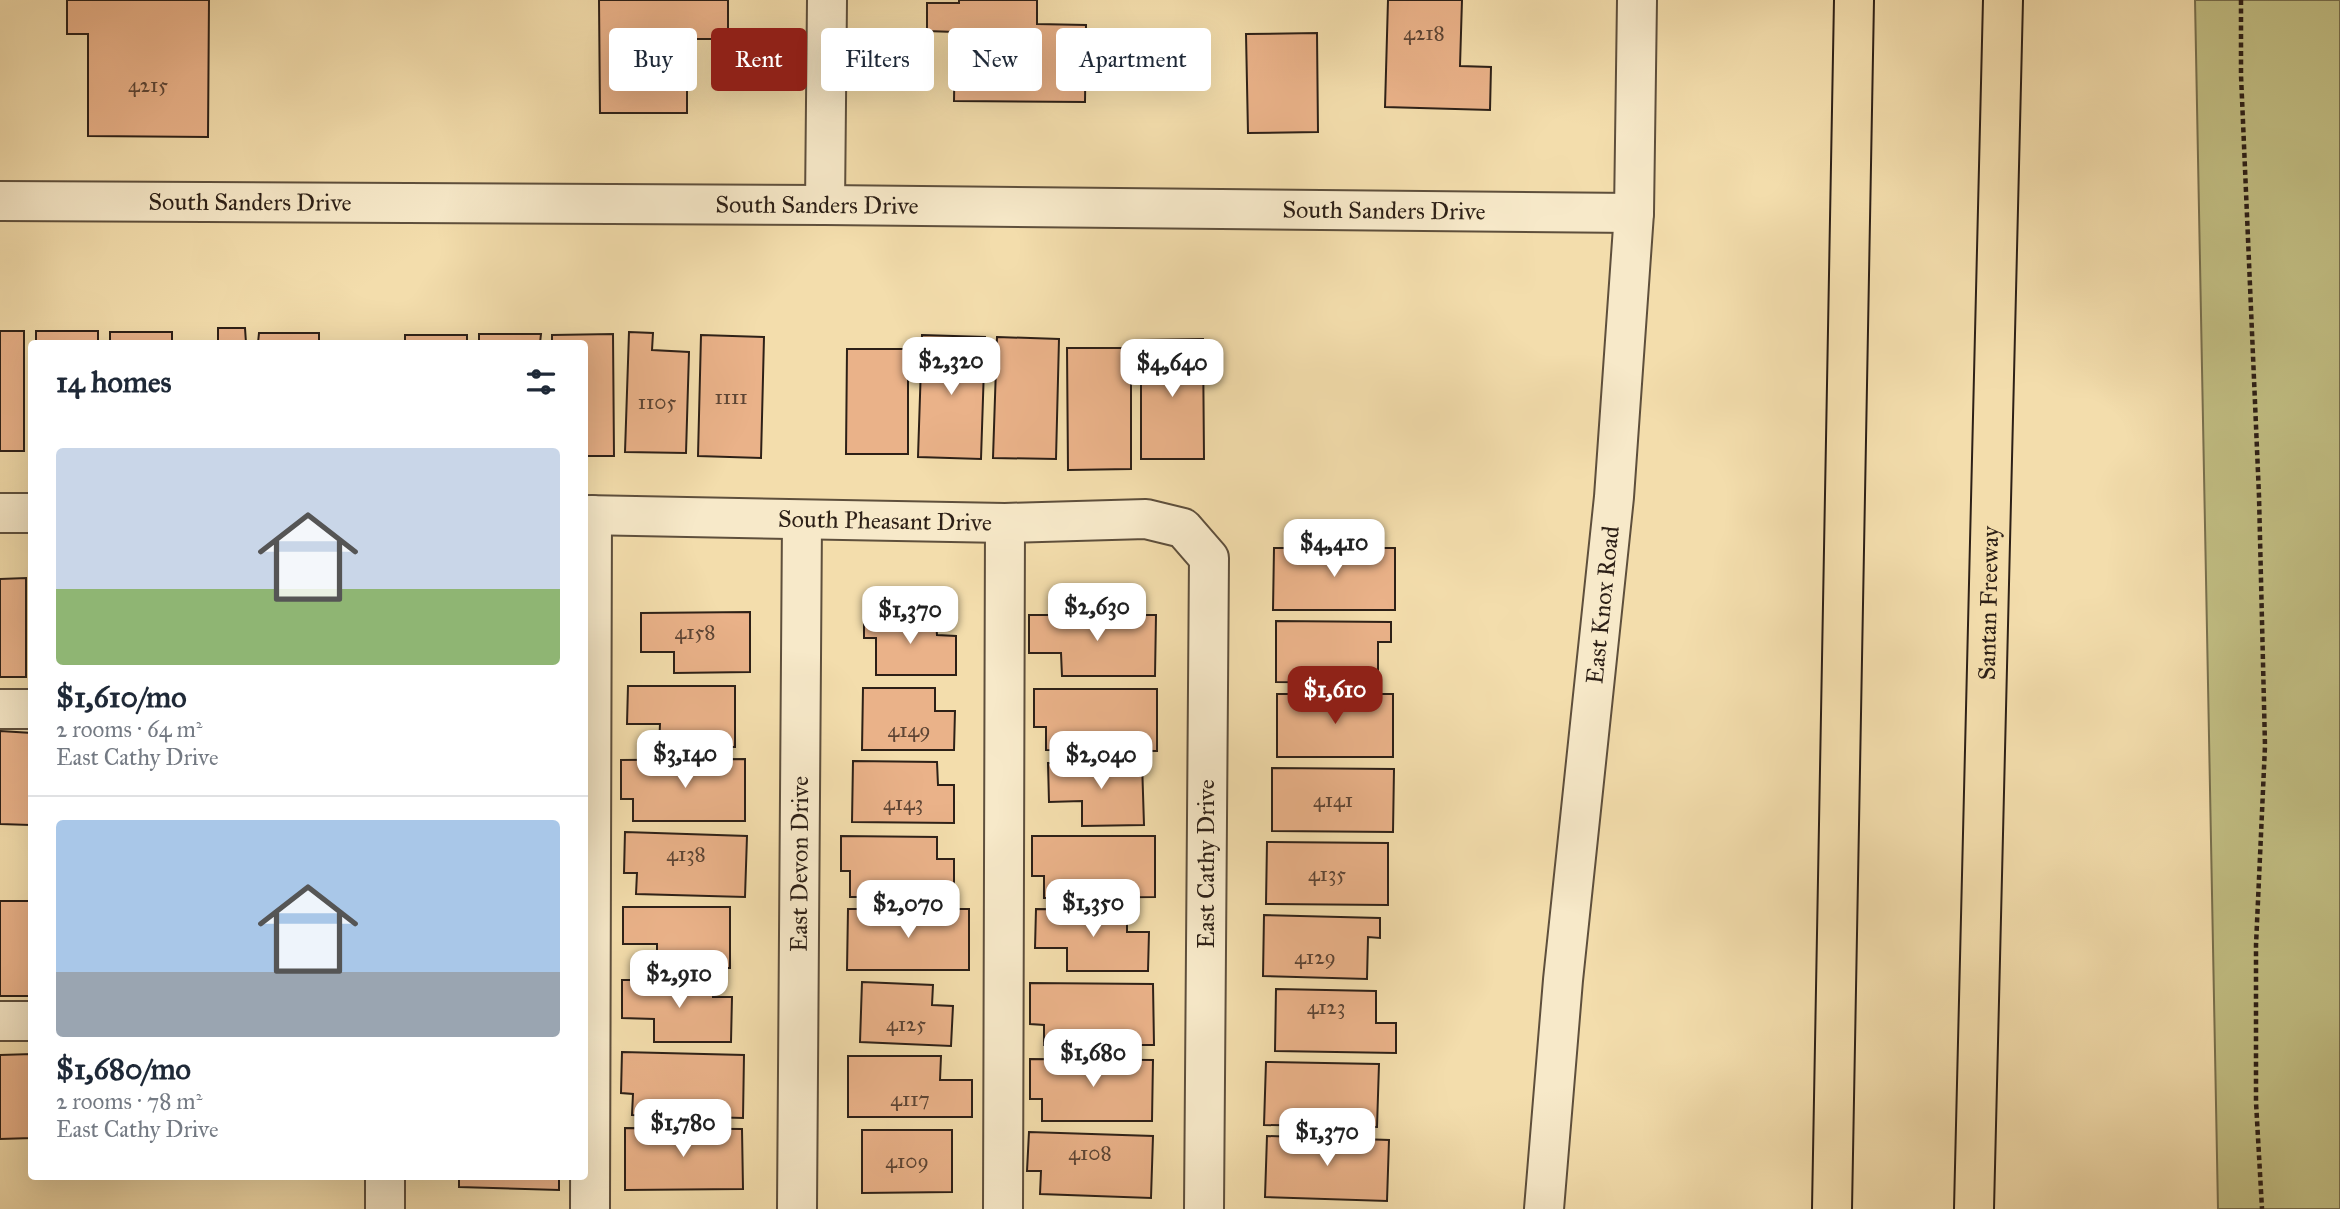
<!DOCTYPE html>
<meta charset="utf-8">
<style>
:root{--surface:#fff;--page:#f2f2f3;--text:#1f2937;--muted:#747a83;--line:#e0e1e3;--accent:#8f2418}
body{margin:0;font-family:"IM FELL Great Primer",serif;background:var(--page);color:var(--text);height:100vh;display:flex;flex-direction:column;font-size:26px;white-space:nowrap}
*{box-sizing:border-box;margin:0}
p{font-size:23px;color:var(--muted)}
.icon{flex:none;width:38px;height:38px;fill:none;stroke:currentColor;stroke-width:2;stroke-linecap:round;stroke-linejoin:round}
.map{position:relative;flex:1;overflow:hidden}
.side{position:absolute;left:28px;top:340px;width:560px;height:840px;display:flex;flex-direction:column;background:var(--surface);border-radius:7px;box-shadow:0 7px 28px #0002}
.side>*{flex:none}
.guide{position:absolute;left:609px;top:28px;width:665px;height:63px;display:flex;gap:14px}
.price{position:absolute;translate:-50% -60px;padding:0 16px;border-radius:14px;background:#fff;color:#222;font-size:23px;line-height:46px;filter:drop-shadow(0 2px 4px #0008)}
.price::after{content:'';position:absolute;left:50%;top:42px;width:21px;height:16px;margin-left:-10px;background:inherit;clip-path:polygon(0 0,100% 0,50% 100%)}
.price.current{background:var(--accent);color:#fff}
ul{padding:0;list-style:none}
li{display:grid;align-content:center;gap:14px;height:371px;padding:0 28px}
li+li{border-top:2px solid var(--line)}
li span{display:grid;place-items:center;height:217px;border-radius:7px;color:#555}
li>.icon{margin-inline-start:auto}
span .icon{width:126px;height:126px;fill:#fffc;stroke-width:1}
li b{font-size:30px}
h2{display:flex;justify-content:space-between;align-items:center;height:84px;padding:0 28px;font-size:30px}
.pill{padding:0 24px;border-radius:7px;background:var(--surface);box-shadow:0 7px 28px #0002;font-size:24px;line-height:63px}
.pill.current{background:var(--accent);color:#fff}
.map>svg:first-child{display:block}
.green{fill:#c2bf84;stroke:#78704e;stroke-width:2}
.building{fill:#eab289;stroke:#2d2017;stroke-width:2}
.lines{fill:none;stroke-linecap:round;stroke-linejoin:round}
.minor-casing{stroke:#5e4f3c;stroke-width:42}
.highway-casing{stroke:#2d2017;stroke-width:42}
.path{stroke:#2d2017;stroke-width:4.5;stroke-dasharray:5 3.5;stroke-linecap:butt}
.minor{stroke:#f7e9c9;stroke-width:38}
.highway{stroke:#f3ddac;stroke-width:38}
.labels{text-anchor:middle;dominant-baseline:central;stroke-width:5;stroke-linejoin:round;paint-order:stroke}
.number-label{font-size:21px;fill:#5c4434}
.street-label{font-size:24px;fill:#2d2017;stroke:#f7e9c9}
</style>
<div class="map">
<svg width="2340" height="1209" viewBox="0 0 2340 1209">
<rect width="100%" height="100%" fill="#f3ddac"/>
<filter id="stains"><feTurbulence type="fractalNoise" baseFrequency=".00286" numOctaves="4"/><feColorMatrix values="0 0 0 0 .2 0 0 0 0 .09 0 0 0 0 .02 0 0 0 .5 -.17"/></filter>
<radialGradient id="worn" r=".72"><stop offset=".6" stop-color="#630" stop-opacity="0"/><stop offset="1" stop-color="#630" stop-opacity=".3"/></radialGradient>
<!-- green -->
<path class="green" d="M2195,0H2340V1209H2218Z"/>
<!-- building -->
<g class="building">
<path d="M67,0H209L208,137L88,136V34H67Z"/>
<path d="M599,0H728V39H687V113H600Z"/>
<path d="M959,0H1037V24L1086,25L1085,102L954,101L955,32L927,31V3H959Z"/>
<path d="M1388,0H1462L1460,66L1491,67L1490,110L1385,107Z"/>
<path d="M1317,33L1318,132L1248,133L1246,34Z"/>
<path d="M218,328H245L246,343H218Z"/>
<rect x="0" y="331" width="24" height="120"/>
<rect x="36" y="331" width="62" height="12"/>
<rect x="110" y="332" width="62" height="11"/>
<path d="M629,332L653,333L652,350L689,352L686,453L625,452Z"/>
<path d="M259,333H319V343H258Z"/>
<path d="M479,334H541L540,343H479Z"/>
<path d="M613,334L614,456H584V343H552V335Z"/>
<rect x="405" y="335" width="62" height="8"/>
<path d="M701,335L764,337L761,458L698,456Z"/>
<path d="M922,335L985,337L981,459L918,457Z"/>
<path d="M997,337L1059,339L1056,459L993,458Z"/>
<path d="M1203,339L1204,459H1141V340Z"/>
<path d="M1067,348H1131V469L1068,470Z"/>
<path d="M847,349H908V454H846Z"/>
<path d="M1274,548H1395V610H1273Z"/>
<path d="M26,578V677H0V579Z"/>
<path d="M750,612V672L674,673V652H641V613Z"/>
<path d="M864,614H923V621L936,620L937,635L956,636V675H876V638H864Z"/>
<path d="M1029,615H1156L1155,676H1062L1061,653H1029Z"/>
<path d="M1276,621L1391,622V642H1378V683L1276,682Z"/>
<path d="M628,686H735V747L659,746L660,724H627Z"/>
<path d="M863,688H935V711H955L954,750H862Z"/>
<path d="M1034,689H1157V751L1046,750V727H1034Z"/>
<rect x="1277" y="694" width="116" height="63"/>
<path d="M0,731L32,733L30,825L0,824Z"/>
<path d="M745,759V821H633V799H621V760Z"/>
<path d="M853,761L937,762L938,785H954V823L852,822Z"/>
<path d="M1142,762L1144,825L1082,826V801L1049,802L1048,763Z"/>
<path d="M1272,768L1394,769L1393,832L1272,831Z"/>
<path d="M625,832L747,836L745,897L636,894L637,873H624Z"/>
<path d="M841,836L937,837V859H954V897H850V871H841Z"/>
<path d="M1032,836H1155V897L1044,898V876H1032Z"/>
<path d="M1267,842L1388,843V905L1266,904Z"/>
<rect x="0" y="901" width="32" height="95"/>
<path d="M623,907H730V968H657V944H623Z"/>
<path d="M848,909H969V970H847Z"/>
<path d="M1036,909L1127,910V932H1149L1148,971H1067V948H1035Z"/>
<path d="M1264,915L1380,918V938L1368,937L1367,979L1263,976Z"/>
<path d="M622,980H713V997H732L731,1042H654V1019L622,1018Z"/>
<path d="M862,982L933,985L932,1005L953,1006L951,1046L860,1042Z"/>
<path d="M1030,983L1153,984L1154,1045H1044V1025L1030,1024Z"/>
<path d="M1276,989L1376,991V1023H1396V1053L1275,1051Z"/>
<path d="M622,1052L744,1055L743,1118L632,1115L633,1094L621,1093Z"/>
<path d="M32,1054V1138L0,1139V1055Z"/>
<path d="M848,1056H941L940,1080H972V1117H848Z"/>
<path d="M1030,1059L1153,1060L1152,1121H1042V1099H1030Z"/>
<path d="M1266,1062L1379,1064L1377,1127L1264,1125Z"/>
<path d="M625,1128L742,1129L743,1189L625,1190Z"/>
<path d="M862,1130H952V1192L862,1193Z"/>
<path d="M1029,1132L1153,1136L1151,1198L1040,1194L1041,1171H1027Z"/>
<path d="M1267,1136L1389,1140L1387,1201L1265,1197Z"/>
<path d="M459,1176H559V1190L459,1187Z"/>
</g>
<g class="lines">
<!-- minor casing -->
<g class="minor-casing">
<g id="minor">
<path id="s1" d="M0,201L825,205L1634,213"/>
<path d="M825,205L827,0"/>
<path d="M0,513H32"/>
<path id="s2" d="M584,515L1005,523L1146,519L1183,528L1209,558L1204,1209"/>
<path d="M0,709H32"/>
<path d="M0,1021H32"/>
<path d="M385,1209V1176"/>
<path d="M590,1209L592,515"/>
<path id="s3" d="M797,1209L802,521"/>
<path d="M1003,1209L1005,523"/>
<path id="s4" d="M1544,1209L1563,980L1614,497L1634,213L1637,0"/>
</g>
</g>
<!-- highway casing -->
<g class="highway-casing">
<g id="highway">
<path d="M1832,1209L1854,0"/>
<path id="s5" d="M1974,1209L2003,0"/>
</g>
</g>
<!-- path -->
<path class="path" d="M2241,0V75L2259,496L2265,746L2256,945V1102L2262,1209"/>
<!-- minor -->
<use href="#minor" class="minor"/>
<!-- highway -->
<use href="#highway" class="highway"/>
</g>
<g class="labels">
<!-- number labels -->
<g class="number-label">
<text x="1424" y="33">4218</text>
<text x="148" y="85">4215</text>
<text x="731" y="397">1111</text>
<text x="657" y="402">1105</text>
<text x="695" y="632">4158</text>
<text x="909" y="730">4149</text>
<text x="1333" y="800">4141</text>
<text x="903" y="803">4143</text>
<text x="686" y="854">4138</text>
<text x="1327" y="874">4135</text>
<text x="1315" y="957">4129</text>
<text x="1326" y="1007">4123</text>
<text x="906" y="1024">4125</text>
<text x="910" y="1099">4117</text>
<text x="1090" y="1153">4108</text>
<text x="907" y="1161">4109</text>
</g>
<!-- street labels -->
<g class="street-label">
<text stroke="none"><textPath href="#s1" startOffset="250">South Sanders Drive</textPath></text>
<text stroke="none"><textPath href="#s1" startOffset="817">South Sanders Drive</textPath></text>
<text stroke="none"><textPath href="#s1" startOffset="1384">South Sanders Drive</textPath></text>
<text stroke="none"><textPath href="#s2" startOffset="301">South Pheasant Drive</textPath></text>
<text stroke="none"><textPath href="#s5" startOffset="606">Santan Freeway</textPath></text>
<text stroke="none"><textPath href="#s4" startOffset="607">East Knox Road</textPath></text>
<text transform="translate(1206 864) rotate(-90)">East Cathy Drive</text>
<text stroke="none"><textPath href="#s3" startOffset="345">East Devon Drive</textPath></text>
</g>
</g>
<rect width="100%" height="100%" filter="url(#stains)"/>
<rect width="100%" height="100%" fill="url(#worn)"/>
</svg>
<b class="price" style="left:951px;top:397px">$2,320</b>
<b class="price" style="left:1172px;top:399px">$4,640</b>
<b class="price" style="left:1334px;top:579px">$4,410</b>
<b class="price" style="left:1097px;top:643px">$2,630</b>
<b class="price" style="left:910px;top:646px">$1,370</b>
<b class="price current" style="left:1335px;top:726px">$1,610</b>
<b class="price" style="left:685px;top:790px">$3,140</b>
<b class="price" style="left:1101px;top:791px">$2,040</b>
<b class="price" style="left:1093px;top:939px">$1,350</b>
<b class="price" style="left:908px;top:940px">$2,070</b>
<b class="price" style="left:679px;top:1010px">$2,910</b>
<b class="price" style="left:1093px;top:1089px">$1,680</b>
<b class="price" style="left:683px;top:1159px">$1,780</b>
<b class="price" style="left:1327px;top:1168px">$1,370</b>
<div class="guide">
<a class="pill">Buy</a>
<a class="pill current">Rent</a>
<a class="pill">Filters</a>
<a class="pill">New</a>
<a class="pill">Apartment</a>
</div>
<section class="side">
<h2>14 homes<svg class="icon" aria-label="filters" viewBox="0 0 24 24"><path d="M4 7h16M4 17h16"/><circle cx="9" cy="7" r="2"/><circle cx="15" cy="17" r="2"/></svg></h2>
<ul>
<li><span style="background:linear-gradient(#c9d6e8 65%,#8fb573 0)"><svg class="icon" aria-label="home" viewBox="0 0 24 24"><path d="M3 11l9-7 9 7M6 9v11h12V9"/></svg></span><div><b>$1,610/mo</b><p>2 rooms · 64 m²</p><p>East Cathy Drive</p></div></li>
<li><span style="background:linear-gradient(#a9c7e8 70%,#9aa5b1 0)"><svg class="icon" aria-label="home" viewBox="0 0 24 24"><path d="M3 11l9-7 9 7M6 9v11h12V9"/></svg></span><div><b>$1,680/mo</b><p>2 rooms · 78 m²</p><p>East Cathy Drive</p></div></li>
</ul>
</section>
</div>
